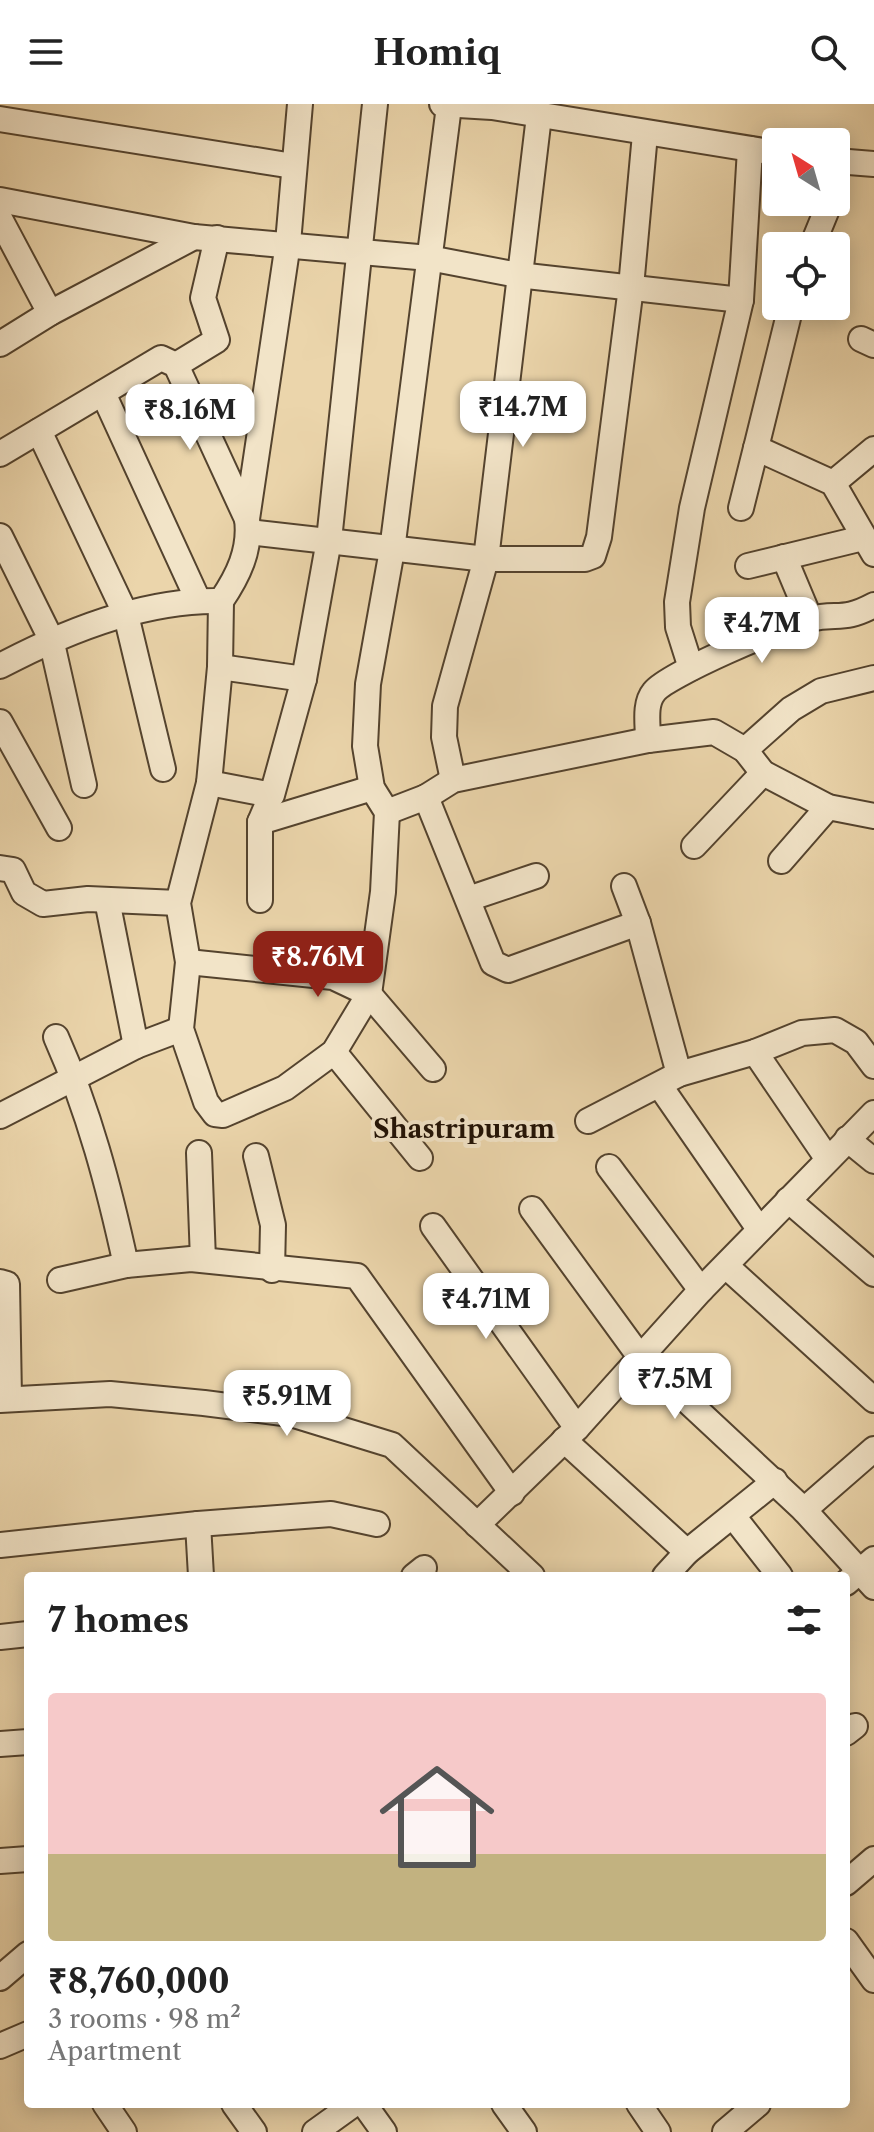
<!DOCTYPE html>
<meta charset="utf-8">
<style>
:root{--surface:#fff;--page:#f2f2f2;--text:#222;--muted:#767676;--accent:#8f2418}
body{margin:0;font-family:"Libre Caslon Text",serif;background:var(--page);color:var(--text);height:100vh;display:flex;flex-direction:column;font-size:30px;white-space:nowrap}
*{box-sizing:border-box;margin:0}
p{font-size:26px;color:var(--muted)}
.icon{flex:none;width:44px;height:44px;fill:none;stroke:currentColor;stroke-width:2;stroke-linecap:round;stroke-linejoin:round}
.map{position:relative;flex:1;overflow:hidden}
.side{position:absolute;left:24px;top:1468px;width:826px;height:536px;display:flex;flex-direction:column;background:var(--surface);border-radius:8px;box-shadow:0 4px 20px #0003}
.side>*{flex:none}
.needle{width:52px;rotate:323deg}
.tools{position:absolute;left:762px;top:24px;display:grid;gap:16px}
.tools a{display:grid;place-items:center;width:88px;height:88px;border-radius:8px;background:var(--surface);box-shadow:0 4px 20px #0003;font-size:40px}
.price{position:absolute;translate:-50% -68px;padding:0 18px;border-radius:16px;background:#fff;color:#222;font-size:26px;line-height:52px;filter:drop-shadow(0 2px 4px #0008)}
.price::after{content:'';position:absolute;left:50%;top:48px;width:24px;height:18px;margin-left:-12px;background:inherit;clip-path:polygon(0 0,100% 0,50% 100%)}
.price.on{background:var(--accent);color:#fff}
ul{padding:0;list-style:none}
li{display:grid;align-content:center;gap:16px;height:424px;padding:0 24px}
li span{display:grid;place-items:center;height:248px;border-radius:8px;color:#555}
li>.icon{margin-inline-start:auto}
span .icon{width:144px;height:144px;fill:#fffc;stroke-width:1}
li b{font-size:34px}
h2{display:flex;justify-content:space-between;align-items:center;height:96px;padding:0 24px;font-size:34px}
header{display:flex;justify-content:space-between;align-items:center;height:104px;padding:0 24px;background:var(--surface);font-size:36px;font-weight:700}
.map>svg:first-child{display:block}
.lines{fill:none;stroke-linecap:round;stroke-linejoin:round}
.minor-casing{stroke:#54432e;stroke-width:28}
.minor{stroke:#f2e4c8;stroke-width:24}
.labels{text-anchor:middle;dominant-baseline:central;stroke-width:8;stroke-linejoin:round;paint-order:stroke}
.neighbourhood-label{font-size:26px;font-weight:bold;fill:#211205;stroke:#f2e4c8}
</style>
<header><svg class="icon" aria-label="menu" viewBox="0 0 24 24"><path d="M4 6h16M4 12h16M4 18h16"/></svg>Homiq<svg class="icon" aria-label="search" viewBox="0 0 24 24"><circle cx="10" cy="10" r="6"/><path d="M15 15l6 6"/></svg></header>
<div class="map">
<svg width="874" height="2028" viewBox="0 0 874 2028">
<rect width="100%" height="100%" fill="#ebd5ab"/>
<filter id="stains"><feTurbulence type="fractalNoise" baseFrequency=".0025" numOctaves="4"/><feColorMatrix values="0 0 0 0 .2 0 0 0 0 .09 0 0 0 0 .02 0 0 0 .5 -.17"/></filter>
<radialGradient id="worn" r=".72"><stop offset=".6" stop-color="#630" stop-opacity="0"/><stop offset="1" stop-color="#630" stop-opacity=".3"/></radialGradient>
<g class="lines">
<!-- minor casing -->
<g class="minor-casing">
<g id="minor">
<path d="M442,0L492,3L776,49"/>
<path d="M0,15L293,62"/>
<path d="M836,57L874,60"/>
<path d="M0,96L194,133L429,154L518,171L741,196"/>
<path d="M0,115L50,209"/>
<path d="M812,142L830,98"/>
<path d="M861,235L874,241"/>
<path d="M0,240L50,209L194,133"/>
<path d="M176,261L217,236L203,194L217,134"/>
<path d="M103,289L198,496"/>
<path d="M39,327L126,511L163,665"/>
<path d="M756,344L791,202"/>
<path d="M0,350L161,254L176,261L247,415"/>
<path d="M833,379L874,345"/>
<path d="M741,404L756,344L833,379L874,450"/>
<path d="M249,428L486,455H585L593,452L599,433L631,183L645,30"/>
<path d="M0,432L51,535L84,681"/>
<path d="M784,453L810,515"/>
<path d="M748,462L863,434"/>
<path d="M221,497L220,563L209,679L178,799L188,858L181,925L206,998L215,1010L223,1011L285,984L334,948L369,890L383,788L387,708L372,684L365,642L368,580L392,446L449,2"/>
<path d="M0,562C66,527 145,495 221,497C238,472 251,446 247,415L288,139L300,0"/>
<path d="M220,563L304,575"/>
<path d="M691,564L678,523L677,498L692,404L741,196L750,45"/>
<path d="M0,618L59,724"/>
<path d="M648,636C648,620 644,600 654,588C666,571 786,520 809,515C839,508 842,518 874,501"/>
<path d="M745,646L791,605L821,587L874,574"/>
<path d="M453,676L444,633L445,602L486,455L539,12"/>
<path d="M209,679L272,691L304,575L329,436L375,0"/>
<path d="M426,693L493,859L508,866L638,819L624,782"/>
<path d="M387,708L426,693L453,676L648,636L714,628L745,646L763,669L828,703L874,712"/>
<path d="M260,718L372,684"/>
<path d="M694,742L763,669"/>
<path d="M781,757L828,703"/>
<path d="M0,764L13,766L24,789L43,800L88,795L178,799"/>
<path d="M468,795L536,772"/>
<path d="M107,796L136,942"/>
<path d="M260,796V718L266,704"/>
<path d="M638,819L679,970"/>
<path d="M188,858L333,873L369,890L433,965"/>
<path d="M56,933C89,1007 109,1083 126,1161"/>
<path d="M334,948L420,1054"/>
<path d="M755,948L827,1054"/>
<path d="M660,982L759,1125"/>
<path d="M0,1012L136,942L181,925"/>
<path d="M588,1017L679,970L755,948L802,929L835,926L856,938L874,962"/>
<path d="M847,1035L874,1057"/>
<path d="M199,1049L203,1156"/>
<path d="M256,1052L273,1121L272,1166"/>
<path d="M609,1063L701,1186"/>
<path d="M788,1096L874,1170"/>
<path d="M532,1105L640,1253L804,1406L874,1483"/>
<path d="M433,1122L577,1324"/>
<path d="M726,1162L874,1296"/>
<path d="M60,1176L126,1161L191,1155L357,1172L512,1389"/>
<path d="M0,1178L7,1180L9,1294"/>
<path d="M0,1296L110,1290L204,1299L291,1310L392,1341L532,1472"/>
<path d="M564,1336L687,1448"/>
<path d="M804,1406L874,1345"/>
<path d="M733,1412L780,1472"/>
<path d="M198,1420L201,1472"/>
<path d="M477,1421L577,1324L701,1186L874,1009"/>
<path d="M0,1441L198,1420L331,1410L377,1420"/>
<path d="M414,1472L424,1464"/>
<path d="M665,1472L687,1448L775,1377"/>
<path d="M846,1479L874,1455"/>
<path d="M0,1533L28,1530"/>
<path d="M846,1629L855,1622"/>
<path d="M0,1640L28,1638"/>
<path d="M0,1757L28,1755"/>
<path d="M846,1779L874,1755"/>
<path d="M846,1837L874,1876"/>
<path d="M0,1874L28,1850"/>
<path d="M0,1942L28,1930"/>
<path d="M105,2000L124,2028"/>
<path d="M234,2000L254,2028"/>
<path d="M364,2000L384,2028"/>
<path d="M504,2000L524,2028"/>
<path d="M639,2000L658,2028"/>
<path d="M315,2028L354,2000"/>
<path d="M725,2028L758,2000"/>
</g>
</g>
<!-- minor -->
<use href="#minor" class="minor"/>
</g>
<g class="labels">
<!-- neighbourhood labels -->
<g class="neighbourhood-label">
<text x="464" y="1025">Shastripuram</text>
</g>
</g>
<rect width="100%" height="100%" filter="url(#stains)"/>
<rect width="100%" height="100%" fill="url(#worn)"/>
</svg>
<div class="tools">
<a><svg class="needle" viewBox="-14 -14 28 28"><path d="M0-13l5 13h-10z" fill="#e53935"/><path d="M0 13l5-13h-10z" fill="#767676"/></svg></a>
<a><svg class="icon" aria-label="locate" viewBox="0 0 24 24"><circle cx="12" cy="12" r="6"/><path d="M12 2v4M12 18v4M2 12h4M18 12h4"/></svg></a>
</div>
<b class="price" style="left:523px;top:345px">₹14.7M</b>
<b class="price" style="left:190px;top:348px">₹8.16M</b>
<b class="price" style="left:762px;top:561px">₹4.7M</b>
<b class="price on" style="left:318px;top:895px">₹8.76M</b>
<b class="price" style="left:486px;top:1237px">₹4.71M</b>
<b class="price" style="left:675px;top:1317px">₹7.5M</b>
<b class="price" style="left:287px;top:1334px">₹5.91M</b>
<section class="side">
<h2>7 homes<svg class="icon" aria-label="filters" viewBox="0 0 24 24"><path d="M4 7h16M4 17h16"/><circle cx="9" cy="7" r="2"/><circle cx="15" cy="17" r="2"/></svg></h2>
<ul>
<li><span style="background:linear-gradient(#f6c9c9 65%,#c2b280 0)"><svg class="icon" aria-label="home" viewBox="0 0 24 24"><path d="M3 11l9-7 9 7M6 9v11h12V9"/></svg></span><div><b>₹8,760,000</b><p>3 rooms · 98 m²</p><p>Apartment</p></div></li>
</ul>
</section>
</div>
